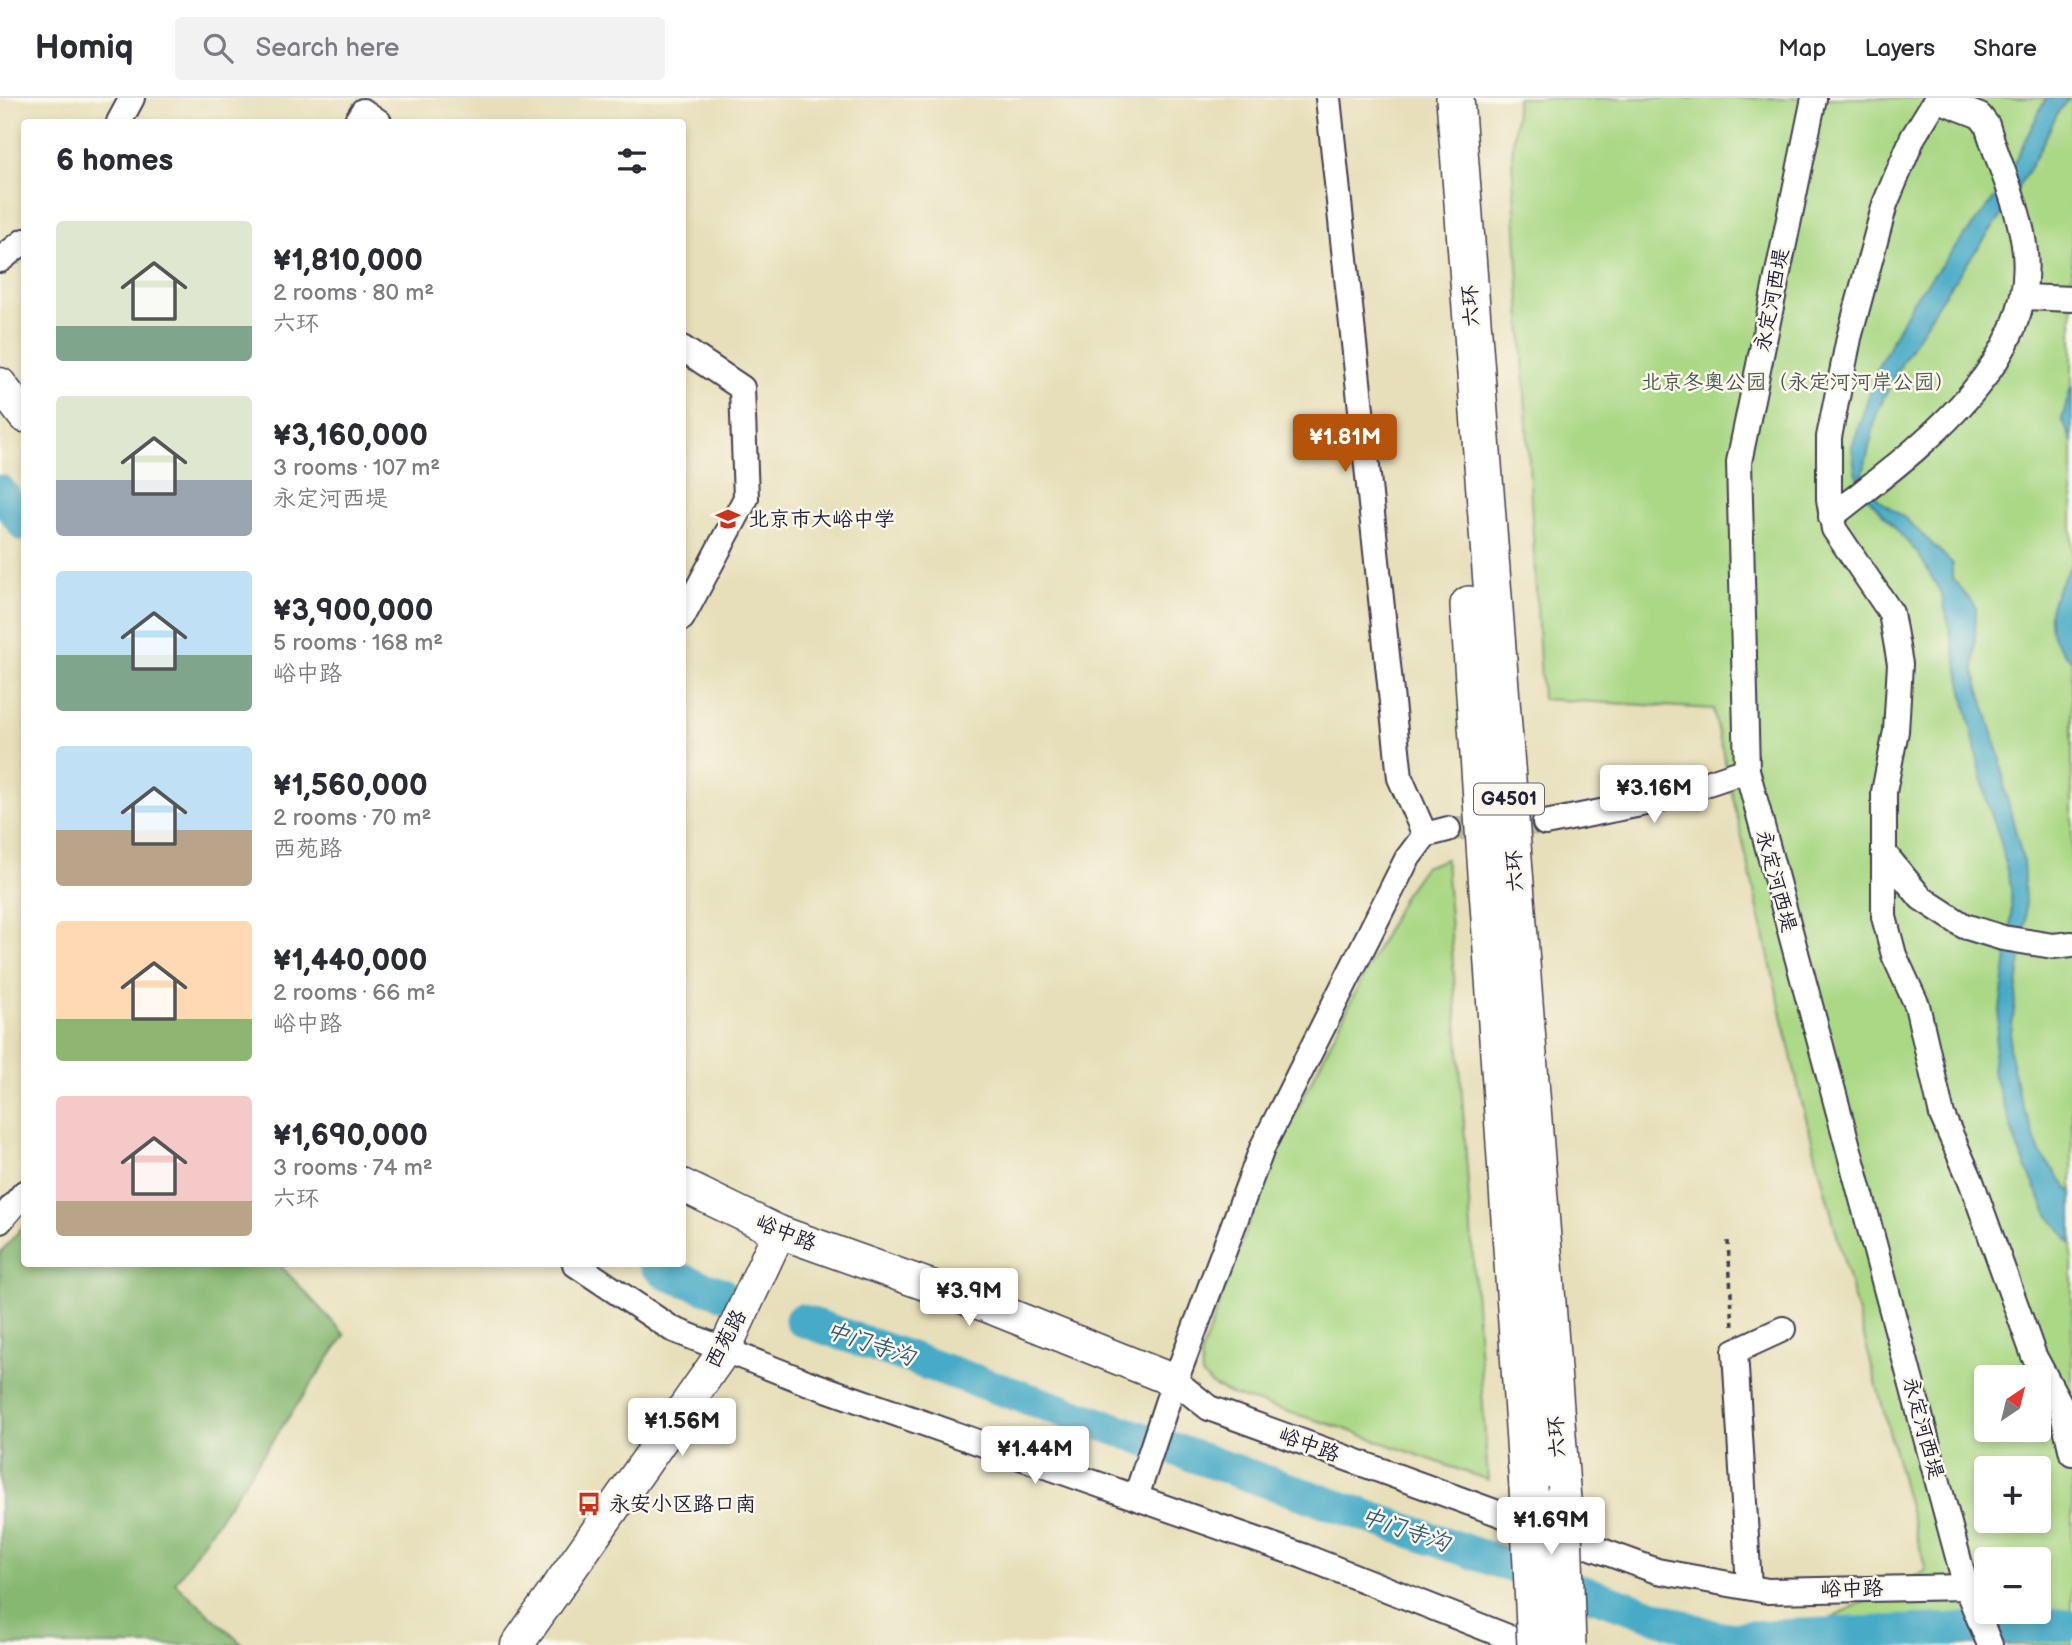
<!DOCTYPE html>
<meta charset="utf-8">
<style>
:root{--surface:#fff;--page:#f2f2f3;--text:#2b2b33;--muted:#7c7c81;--line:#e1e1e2;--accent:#b45309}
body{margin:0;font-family:"Balsamiq Sans","LXGW WenKai TC",sans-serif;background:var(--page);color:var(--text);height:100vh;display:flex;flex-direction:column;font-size:26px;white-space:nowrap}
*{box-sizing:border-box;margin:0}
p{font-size:23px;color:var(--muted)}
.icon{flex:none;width:38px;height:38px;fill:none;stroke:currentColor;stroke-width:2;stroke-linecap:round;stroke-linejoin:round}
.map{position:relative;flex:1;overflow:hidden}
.panel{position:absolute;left:21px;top:21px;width:665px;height:1148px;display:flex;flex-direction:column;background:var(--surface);border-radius:7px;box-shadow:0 4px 10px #0003}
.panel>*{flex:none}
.needle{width:46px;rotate:35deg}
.controls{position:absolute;left:1974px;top:1267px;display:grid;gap:14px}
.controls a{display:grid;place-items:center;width:77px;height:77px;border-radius:7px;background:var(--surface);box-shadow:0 4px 10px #0003;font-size:35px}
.price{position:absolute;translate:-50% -60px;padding:0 16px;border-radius:7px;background:#fff;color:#222;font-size:23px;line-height:46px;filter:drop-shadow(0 2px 4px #0008)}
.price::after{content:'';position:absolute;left:50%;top:42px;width:21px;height:16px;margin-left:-10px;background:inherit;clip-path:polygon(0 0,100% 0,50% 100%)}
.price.current{background:var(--accent);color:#fff}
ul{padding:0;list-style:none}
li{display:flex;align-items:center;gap:21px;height:175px;padding:0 35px}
li span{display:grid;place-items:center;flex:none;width:196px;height:140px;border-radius:7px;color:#555}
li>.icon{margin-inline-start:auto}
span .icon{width:84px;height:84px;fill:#fffc;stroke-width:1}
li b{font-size:30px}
h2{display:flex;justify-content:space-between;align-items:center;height:84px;padding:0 35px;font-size:30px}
header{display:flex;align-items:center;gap:42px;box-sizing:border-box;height:98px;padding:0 35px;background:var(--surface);border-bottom:2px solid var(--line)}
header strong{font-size:33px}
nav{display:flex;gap:38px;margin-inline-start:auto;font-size:24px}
.search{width:490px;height:63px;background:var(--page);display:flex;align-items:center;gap:18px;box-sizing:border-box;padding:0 24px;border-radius:7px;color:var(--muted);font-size:26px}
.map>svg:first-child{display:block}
.green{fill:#aad885;stroke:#667d60;stroke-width:2;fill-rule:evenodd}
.forest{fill:#87b872;stroke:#546d56;stroke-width:2}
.water{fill:#47aac6;stroke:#346680;stroke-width:2}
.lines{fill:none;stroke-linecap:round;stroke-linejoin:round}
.river{stroke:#47aac6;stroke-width:33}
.minor-tunnel{stroke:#c0b9a0;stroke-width:24;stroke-dasharray:24 12;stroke-linecap:butt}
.minor-casing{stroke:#403e4e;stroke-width:28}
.major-casing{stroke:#403e4e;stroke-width:35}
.highway-casing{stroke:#403e4e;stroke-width:40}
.path{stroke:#403e4e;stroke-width:3.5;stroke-dasharray:5 5;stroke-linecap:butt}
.minor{stroke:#fff;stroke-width:24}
.major{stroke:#fff;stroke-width:32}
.highway{stroke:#fff;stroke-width:37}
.highway-bridge-casing{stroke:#403e4e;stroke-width:40;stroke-linecap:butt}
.highway-bridge{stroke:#fff;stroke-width:37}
.labels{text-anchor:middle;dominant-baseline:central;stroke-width:5;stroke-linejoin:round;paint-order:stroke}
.shield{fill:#fbf7ec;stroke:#636270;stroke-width:2}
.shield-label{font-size:19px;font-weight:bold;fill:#22223b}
.street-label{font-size:21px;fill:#22223b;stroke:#fbf7ec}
.park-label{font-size:21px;fill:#4b5951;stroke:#fbf7ec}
.poi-label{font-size:21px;fill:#22223b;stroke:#fbf7ec;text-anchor:start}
.water-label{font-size:23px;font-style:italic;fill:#315873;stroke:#fbf7ec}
</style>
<header>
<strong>Homiq</strong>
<div class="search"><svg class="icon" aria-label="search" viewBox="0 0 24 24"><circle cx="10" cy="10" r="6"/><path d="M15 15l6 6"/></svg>Search here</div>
<nav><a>Map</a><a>Layers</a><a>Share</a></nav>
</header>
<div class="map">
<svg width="2072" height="1547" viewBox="0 0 2072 1547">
<rect width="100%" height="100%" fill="#fbf7ec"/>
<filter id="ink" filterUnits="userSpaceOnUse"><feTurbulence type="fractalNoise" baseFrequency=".0143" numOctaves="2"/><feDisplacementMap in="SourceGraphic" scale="14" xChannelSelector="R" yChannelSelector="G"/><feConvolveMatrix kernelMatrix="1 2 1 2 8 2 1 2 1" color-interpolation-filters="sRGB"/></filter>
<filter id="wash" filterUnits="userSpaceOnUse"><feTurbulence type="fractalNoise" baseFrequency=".00686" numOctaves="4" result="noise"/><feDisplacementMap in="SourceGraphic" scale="28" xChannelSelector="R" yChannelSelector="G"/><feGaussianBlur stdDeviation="1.57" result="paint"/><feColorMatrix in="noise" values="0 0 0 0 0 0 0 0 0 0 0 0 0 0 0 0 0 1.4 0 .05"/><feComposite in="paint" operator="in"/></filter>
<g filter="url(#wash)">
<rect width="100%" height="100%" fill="#e7dfb9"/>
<!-- green -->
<g class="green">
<path d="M1517,0H2072V1547H1776L1926,1473L1800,997L1713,611L1542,601L1512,59ZM1986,1279H2039V1332H1986ZM1986,1370H2039V1423H1986ZM1986,1461H2039V1514H1986Z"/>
<path d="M1446,761L1488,1382L1342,1330L1235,1298L1213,1288L1202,1277L1201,1256L1270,1066L1404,797L1424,769Z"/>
</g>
<!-- forest -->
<path class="forest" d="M24,1127V1166H279L345,1237L175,1485L243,1547H0V1155Z"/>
<!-- water -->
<g class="water">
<path d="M2046,0H2069L2058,14L2037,57L2004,114L1939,204L1893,280L1877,315L1863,376L1878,401L1906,421L1952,465V479L1976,510L1974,573L2001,662L2005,693L2023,762L2026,822L2009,951L2018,994L2040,1055L2072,1095V1147L2046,1113L2018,1051L1992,972L2011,827V791L2000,741L1987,704L1942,497L1919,457L1863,394L1855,373L1852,349L1879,267L1912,204L2000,93Z"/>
<path d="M2072,285V344L2062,321Z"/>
<path d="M2072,466V563C2037,532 2048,501 2072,466Z"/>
</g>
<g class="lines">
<!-- river -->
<g class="river">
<path d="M0,393L24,427"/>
<path d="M655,1166L669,1177L721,1195"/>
<path d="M801,1222L1718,1540L2068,1527"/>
</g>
</g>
</g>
<g filter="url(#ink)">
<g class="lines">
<!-- minor-tunnel -->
<path class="minor-tunnel" d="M1448,731L1545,725"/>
<!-- minor casing -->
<g class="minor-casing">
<g id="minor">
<path d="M1328,0L1400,680L1425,737"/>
<path d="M1814,0L1739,364L1747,672L1966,1489L1990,1547"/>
<path d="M1937,0L1913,39L1885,106L1849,240L1829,339V401L1834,431L1891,515L1900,566L1896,633L1884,694V819L1894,857L1917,907L1942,1017L1971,1083L2034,1258L2061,1308L2072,1355"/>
<path d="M119,24L132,0"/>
<path d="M356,24L363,13L379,24"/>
<path d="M0,162L24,143"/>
<path d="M2025,199L2072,201"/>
<path d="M682,250L742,290L746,400L682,520"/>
<path d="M1831,419C1910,356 2036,270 2025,155C2021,111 1999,68 1987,27L1980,18L1936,1"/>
<path d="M1545,725L1651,704L1747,672"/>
<path d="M1884,755L1921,800L1964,828L2003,840L2053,848L2072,846"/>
<path d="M0,1123L24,1095"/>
<path d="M575,1166L672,1231L806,1284L1303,1458L1528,1547"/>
<path d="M1175,1283L1209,1310L1657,1473L1768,1493L1966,1489"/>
<path d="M1136,1399L1167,1305L1263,1048L1407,761L1425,737L1448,731"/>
<path d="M1749,1489L1735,1253L1783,1231"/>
</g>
</g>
<!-- major casing -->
<g class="major-casing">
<g id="major">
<path d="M0,286L24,318"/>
<path d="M682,1087L779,1134L987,1208L1175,1283"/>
<path d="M517,1547L724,1253L779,1134"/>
</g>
</g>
<!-- highway casing -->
<g class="highway-casing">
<g id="highway">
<path d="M1455,0L1562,1402"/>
<path d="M1469,507L1528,1389"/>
</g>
</g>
<!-- path -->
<path class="path" d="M1728,1143L1733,1230"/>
<!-- minor -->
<use href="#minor" class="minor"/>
<!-- major -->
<use href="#major" class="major"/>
<!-- highway -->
<use href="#highway" class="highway"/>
<!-- highway-bridge casing -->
<g class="highway-bridge-casing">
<g id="highway-bridge">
<path d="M1528,1389L1536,1547"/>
<path d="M1562,1402L1567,1547"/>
</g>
</g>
<!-- highway-bridge -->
<use href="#highway-bridge" class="highway-bridge"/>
</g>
</g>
<!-- icons -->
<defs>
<g id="school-bare" transform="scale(1.89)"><path d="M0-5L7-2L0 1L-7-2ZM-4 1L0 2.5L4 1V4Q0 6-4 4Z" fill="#c8321e" stroke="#fbf7ec" stroke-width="2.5" paint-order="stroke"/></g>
<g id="bus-bare" transform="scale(1.89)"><path d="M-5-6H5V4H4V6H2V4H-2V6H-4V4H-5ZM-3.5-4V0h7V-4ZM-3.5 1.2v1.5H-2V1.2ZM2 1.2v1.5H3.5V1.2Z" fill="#c8321e" stroke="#fbf7ec" stroke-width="2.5" paint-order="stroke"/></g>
</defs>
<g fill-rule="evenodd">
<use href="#school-bare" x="728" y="421"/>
<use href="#bus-bare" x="589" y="1406"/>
</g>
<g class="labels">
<!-- shield labels -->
<rect class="shield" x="1474" y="685.5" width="70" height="31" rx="5"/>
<g class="shield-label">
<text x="1509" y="701">G4501</text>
</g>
<!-- street labels -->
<g class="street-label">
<text transform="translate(1772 202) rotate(-79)">永定河西堤</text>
<text transform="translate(1471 208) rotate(-94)">六环</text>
<text transform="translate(1515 773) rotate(-94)">六环</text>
<text transform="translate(1776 783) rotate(75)">永定河西堤</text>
<text transform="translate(786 1135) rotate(22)">峪中路</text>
<text transform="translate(726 1241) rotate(-62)">西苑路</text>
<text transform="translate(1923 1330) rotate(75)">永定河西堤</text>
<text transform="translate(1557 1339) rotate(-94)">六环</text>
<text transform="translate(1309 1347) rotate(20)">峪中路</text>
<text transform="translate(1852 1491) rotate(-1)">峪中路</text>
</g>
<!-- park labels -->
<g class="park-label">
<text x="1798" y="284">北京冬奥公园（永定河河岸公园）</text>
</g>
<!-- poi labels -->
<g class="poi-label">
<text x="748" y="421">北京市大峪中学</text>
<text x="609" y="1406">永安小区路口南</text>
</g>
<!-- water labels -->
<g class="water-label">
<text transform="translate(870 1246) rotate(19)">中门寺沟</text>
<text transform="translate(1405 1432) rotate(19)">中门寺沟</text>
</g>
</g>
</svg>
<div class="controls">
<a><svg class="needle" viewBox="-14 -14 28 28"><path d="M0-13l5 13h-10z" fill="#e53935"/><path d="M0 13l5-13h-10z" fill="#7c7c81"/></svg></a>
<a>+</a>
<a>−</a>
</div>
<b class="price current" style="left:1345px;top:376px">¥1.81M</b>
<b class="price" style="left:1654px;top:727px">¥3.16M</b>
<b class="price" style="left:969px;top:1230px">¥3.9M</b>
<b class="price" style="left:682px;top:1360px">¥1.56M</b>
<b class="price" style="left:1035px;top:1388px">¥1.44M</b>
<b class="price" style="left:1551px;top:1459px">¥1.69M</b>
<section class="panel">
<h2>6 homes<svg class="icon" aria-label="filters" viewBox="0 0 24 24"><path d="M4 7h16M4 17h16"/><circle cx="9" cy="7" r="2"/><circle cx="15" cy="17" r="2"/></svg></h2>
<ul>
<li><span style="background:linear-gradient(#dfe7d0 75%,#7fa58c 0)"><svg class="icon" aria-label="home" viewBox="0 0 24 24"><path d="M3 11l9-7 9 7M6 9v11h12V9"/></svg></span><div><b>¥1,810,000</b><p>2 rooms · 80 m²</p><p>六环</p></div></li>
<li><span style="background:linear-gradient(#dfe7d0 60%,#9aa5b1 0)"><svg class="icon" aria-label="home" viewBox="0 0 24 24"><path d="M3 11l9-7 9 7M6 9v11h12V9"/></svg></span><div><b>¥3,160,000</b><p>3 rooms · 107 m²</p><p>永定河西堤</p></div></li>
<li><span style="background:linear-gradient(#bfe0f5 60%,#7fa58c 0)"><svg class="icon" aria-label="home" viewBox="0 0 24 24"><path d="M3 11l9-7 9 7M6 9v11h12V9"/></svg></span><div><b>¥3,900,000</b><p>5 rooms · 168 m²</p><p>峪中路</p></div></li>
<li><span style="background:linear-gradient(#bfe0f5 60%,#b9a48a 0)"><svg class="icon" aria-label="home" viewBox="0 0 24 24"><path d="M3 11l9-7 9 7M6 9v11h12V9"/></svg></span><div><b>¥1,560,000</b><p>2 rooms · 70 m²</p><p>西苑路</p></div></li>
<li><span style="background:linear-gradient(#ffd9b3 70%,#8fb573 0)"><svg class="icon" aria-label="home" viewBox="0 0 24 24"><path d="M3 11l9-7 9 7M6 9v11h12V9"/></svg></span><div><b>¥1,440,000</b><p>2 rooms · 66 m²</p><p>峪中路</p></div></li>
<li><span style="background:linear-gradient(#f6c9c9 75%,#b9a48a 0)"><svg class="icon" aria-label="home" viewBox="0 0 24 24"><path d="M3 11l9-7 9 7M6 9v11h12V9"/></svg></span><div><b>¥1,690,000</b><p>3 rooms · 74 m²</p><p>六环</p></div></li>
</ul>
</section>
</div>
